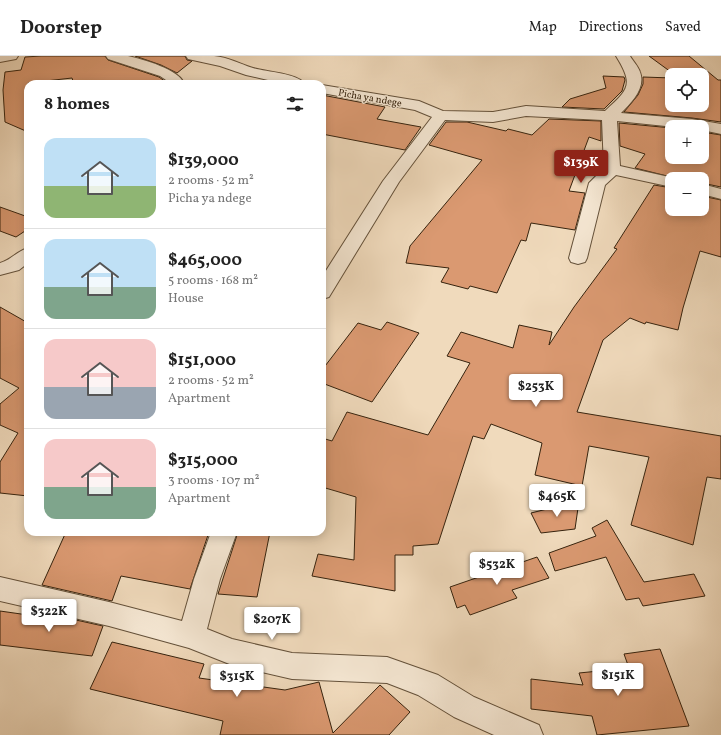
<!DOCTYPE html>
<meta charset="utf-8">
<style>
:root{--surface:#fff;--page:#f2f2f2;--text:#222;--muted:#767676;--line:#e0e0e0;--accent:#8f2418}
body{margin:0;font-family:Vollkorn,serif;background:var(--page);color:var(--text);height:100vh;display:flex;flex-direction:column;font-size:15px;white-space:nowrap}
*{box-sizing:border-box;margin:0}
p{font-size:13px;color:var(--muted)}
.icon{flex:none;width:22px;height:22px;fill:none;stroke:currentColor;stroke-width:2;stroke-linecap:round;stroke-linejoin:round}
.map{position:relative;flex:1;overflow:hidden}
.details{position:absolute;left:24px;top:24px;width:302px;height:456px;display:flex;flex-direction:column;background:var(--surface);border-radius:12px;box-shadow:0 2px 10px #0003}
.details>*{flex:none}
.buttons{position:absolute;left:665px;top:12px;display:grid;gap:8px}
.buttons a{display:grid;place-items:center;width:44px;height:44px;border-radius:8px;background:var(--surface);box-shadow:0 2px 10px #0003;font-size:20px}
.price{position:absolute;translate:-50% -34px;padding:0 9px;border-radius:4px;background:#fff;color:#222;font-size:13px;line-height:26px;filter:drop-shadow(0 1px 2px #0008)}
.price::after{content:'';position:absolute;left:50%;top:24px;width:12px;height:9px;margin-left:-6px;background:inherit;clip-path:polygon(0 0,100% 0,50% 100%)}
.price.on{background:var(--accent);color:#fff}
ul{padding:0;list-style:none}
li{display:flex;align-items:center;gap:12px;height:100px;padding:0 20px}
li+li{border-top:1px solid var(--line)}
li span{display:grid;place-items:center;flex:none;width:112px;height:80px;border-radius:12px;color:#555}
li>.icon{margin-inline-start:auto}
span .icon{width:48px;height:48px;fill:#fffc;stroke-width:1}
li b{font-size:17px}
h2{display:flex;justify-content:space-between;align-items:center;height:48px;padding:0 20px;font-size:17px}
header{display:flex;align-items:center;gap:24px;box-sizing:border-box;height:56px;padding:0 20px;background:var(--surface);border-bottom:1px solid var(--line)}
header strong{font-size:19px}
nav{display:flex;gap:22px;margin-inline-start:auto;font-size:14px}
.map>svg:first-child{display:block}
.building{fill:#da9971;stroke:#36230e}
.lines{fill:none;stroke-linecap:round;stroke-linejoin:round}
.minor-casing{stroke:#64513a;stroke-width:2}
.minor{fill:#f5e7d3;fill-rule:evenodd}
.labels{text-anchor:middle;dominant-baseline:central;stroke-width:3;stroke-linejoin:round;paint-order:stroke}
.far-street-label{font-size:10px;fill:#36230e;stroke:#f5e7d3}
</style>
<header>
<strong>Doorstep</strong>
<nav><a>Map</a><a>Directions</a><a>Saved</a></nav>
</header>
<div class="map">
<svg width="721" height="679" viewBox="0 0 721 679">
<rect width="100%" height="100%" fill="#f0dabc"/>
<filter id="stains"><feTurbulence type="fractalNoise" baseFrequency=".005" numOctaves="4"/><feColorMatrix values="0 0 0 0 .2 0 0 0 0 .09 0 0 0 0 .02 0 0 0 .5 -.17"/></filter>
<radialGradient id="worn" r=".72"><stop offset=".6" stop-color="#630" stop-opacity="0"/><stop offset="1" stop-color="#630" stop-opacity=".3"/></radialGradient>
<!-- building -->
<g class="building">
<path d="M41,0H105L108,4L159,21L166,26L164,28H74L72,22L28,27V76L5,66L3,34L5,16L21,14L25,1Z"/>
<path d="M135,0H185L187,4L192,5L177,17L161,9Z"/>
<path d="M649,0H689L718,24H721V66L692,62L624,56L638,39L643,28V21L672,22V49H702V19H675Z"/>
<path d="M603,20L624,21L625,24L622,35L604,53L562,51L570,43L606,32Z"/>
<path d="M322,39L385,51L377,63L421,71L405,94L322,78Z"/>
<path d="M549,63L601,65V85L589,81L569,135L585,137L575,174L531,167L526,185L521,184L497,237L470,230L468,233L441,226L449,212L406,207L410,190L482,104L429,89L446,66H467L506,75L508,73L532,79Z"/>
<path d="M619,67L672,72V101H702V76L721,79V131L702,127V123H679L635,112L645,98L620,90Z"/>
<path d="M654,129L672,132V153H702V140L721,144V201L700,195L683,252L678,274L646,266L645,268L630,262L603,284L577,356L721,380V423L707,421L693,489L631,469L649,401L589,390L582,430L535,419L542,387L491,368L484,383L473,380L438,488L413,490V499H395V535L312,520L318,498L354,504L356,441L322,431V382L332,385L347,356L428,379L470,307L447,300L461,276L513,292L519,269L552,276L549,289L574,251L617,193L614,192Z"/>
<path d="M0,151L28,161V173L16,181L0,175Z"/>
<path d="M0,251L28,267V440L0,437V406L18,377L0,369V348L19,332L0,322Z"/>
<path d="M387,266L419,277L372,346L322,327V314L358,267L381,274Z"/>
<path d="M579,445L575,473L541,477L531,457Z"/>
<path d="M607,464L644,526L694,518L705,540L643,550L639,542L626,544L606,501L555,515L549,497L596,480L592,472Z"/>
<path d="M66,476H194L208,479L190,533L121,520L112,545L42,529Z"/>
<path d="M238,476H270L257,541L218,538Z"/>
<path d="M537,501L549,522L512,534L517,542L470,559L465,549L457,552L450,531Z"/>
<path d="M31,554L103,570L92,600L0,589V555L28,559V561Z"/>
<path d="M112,586L204,608L199,622L285,634L319,626L333,677L380,629L410,656L389,679H220L223,665L90,633Z"/>
<path d="M660,593L689,670L597,679L592,660L531,653V623L583,629L579,617L629,612L624,598Z"/>
</g>
<g class="lines">
<!-- minor casing -->
<g class="minor-casing">
<g id="minor">
<path d="M0,0H18L16,3L0,6Z"/>
<path d="M106,0C113,0 121,0 128,0C142,3 181,14 184,28H170L169,26L160,20L108,3Z"/>
<path d="M186,0C195,0 205,0 214,0C228,1 240,8 253,12C266,16 297,17 305,28H285L246,19L220,10L188,3Z"/>
<path d="M616,0H630C633,5 638,10 640,16C646,32 632,46 621,57L692,63L721,68V78L702,74V71H675L617,65L620,110L678,123H672V131L616,119L605,129L587,202L585,206L578,208L571,206L569,202L589,127L604,112L602,64L526,60L493,66L445,64L399,126L329,241L322,243V221L383,125L432,61L415,54L322,37V29L419,45L443,55L493,56L526,50L605,55C629,33 634,29 616,0Z"/>
<path d="M702,128L721,133V143L702,138Z"/>
<path d="M28,192V207L19,214L0,219V207C11,204 17,195 28,192Z"/>
<path d="M211,476H237L220,523L207,573L232,583L292,597L387,601L438,619L474,641L539,669L543,679H494L454,661L418,639L387,627L292,623L232,609L189,592L109,570L0,545V521L109,546L182,565L194,523Z"/>
</g>
</g>
<!-- minor -->
<use href="#minor" class="minor"/>
</g>
<g class="labels">
<!-- far-street labels -->
<g class="far-street-label">
<text transform="translate(370 42) rotate(10)">Picha ya ndege</text>
</g>
</g>
<rect width="100%" height="100%" filter="url(#stains)"/>
<rect width="100%" height="100%" fill="url(#worn)"/>
</svg>
<div class="buttons">
<a><svg class="icon" aria-label="locate" viewBox="0 0 24 24"><circle cx="12" cy="12" r="6"/><path d="M12 2v4M12 18v4M2 12h4M18 12h4"/></svg></a>
<a>+</a>
<a>−</a>
</div>
<b class="price on" style="left:581px;top:128px">$139K</b>
<b class="price" style="left:536px;top:352px">$253K</b>
<b class="price" style="left:557px;top:462px">$465K</b>
<b class="price" style="left:497px;top:530px">$532K</b>
<b class="price" style="left:49px;top:577px">$322K</b>
<b class="price" style="left:272px;top:585px">$207K</b>
<b class="price" style="left:618px;top:641px">$151K</b>
<b class="price" style="left:237px;top:642px">$315K</b>
<section class="details">
<h2>8 homes<svg class="icon" aria-label="filters" viewBox="0 0 24 24"><path d="M4 7h16M4 17h16"/><circle cx="9" cy="7" r="2"/><circle cx="15" cy="17" r="2"/></svg></h2>
<ul>
<li><span style="background:linear-gradient(#bfe0f5 60%,#8fb573 0)"><svg class="icon" aria-label="home" viewBox="0 0 24 24"><path d="M3 11l9-7 9 7M6 9v11h12V9"/></svg></span><div><b>$139,000</b><p>2 rooms · 52 m²</p><p>Picha ya ndege</p></div></li>
<li><span style="background:linear-gradient(#bfe0f5 60%,#7fa58c 0)"><svg class="icon" aria-label="home" viewBox="0 0 24 24"><path d="M3 11l9-7 9 7M6 9v11h12V9"/></svg></span><div><b>$465,000</b><p>5 rooms · 168 m²</p><p>House</p></div></li>
<li><span style="background:linear-gradient(#f6c9c9 60%,#9aa5b1 0)"><svg class="icon" aria-label="home" viewBox="0 0 24 24"><path d="M3 11l9-7 9 7M6 9v11h12V9"/></svg></span><div><b>$151,000</b><p>2 rooms · 52 m²</p><p>Apartment</p></div></li>
<li><span style="background:linear-gradient(#f6c9c9 60%,#7fa58c 0)"><svg class="icon" aria-label="home" viewBox="0 0 24 24"><path d="M3 11l9-7 9 7M6 9v11h12V9"/></svg></span><div><b>$315,000</b><p>3 rooms · 107 m²</p><p>Apartment</p></div></li>
</ul>
</section>
</div>
